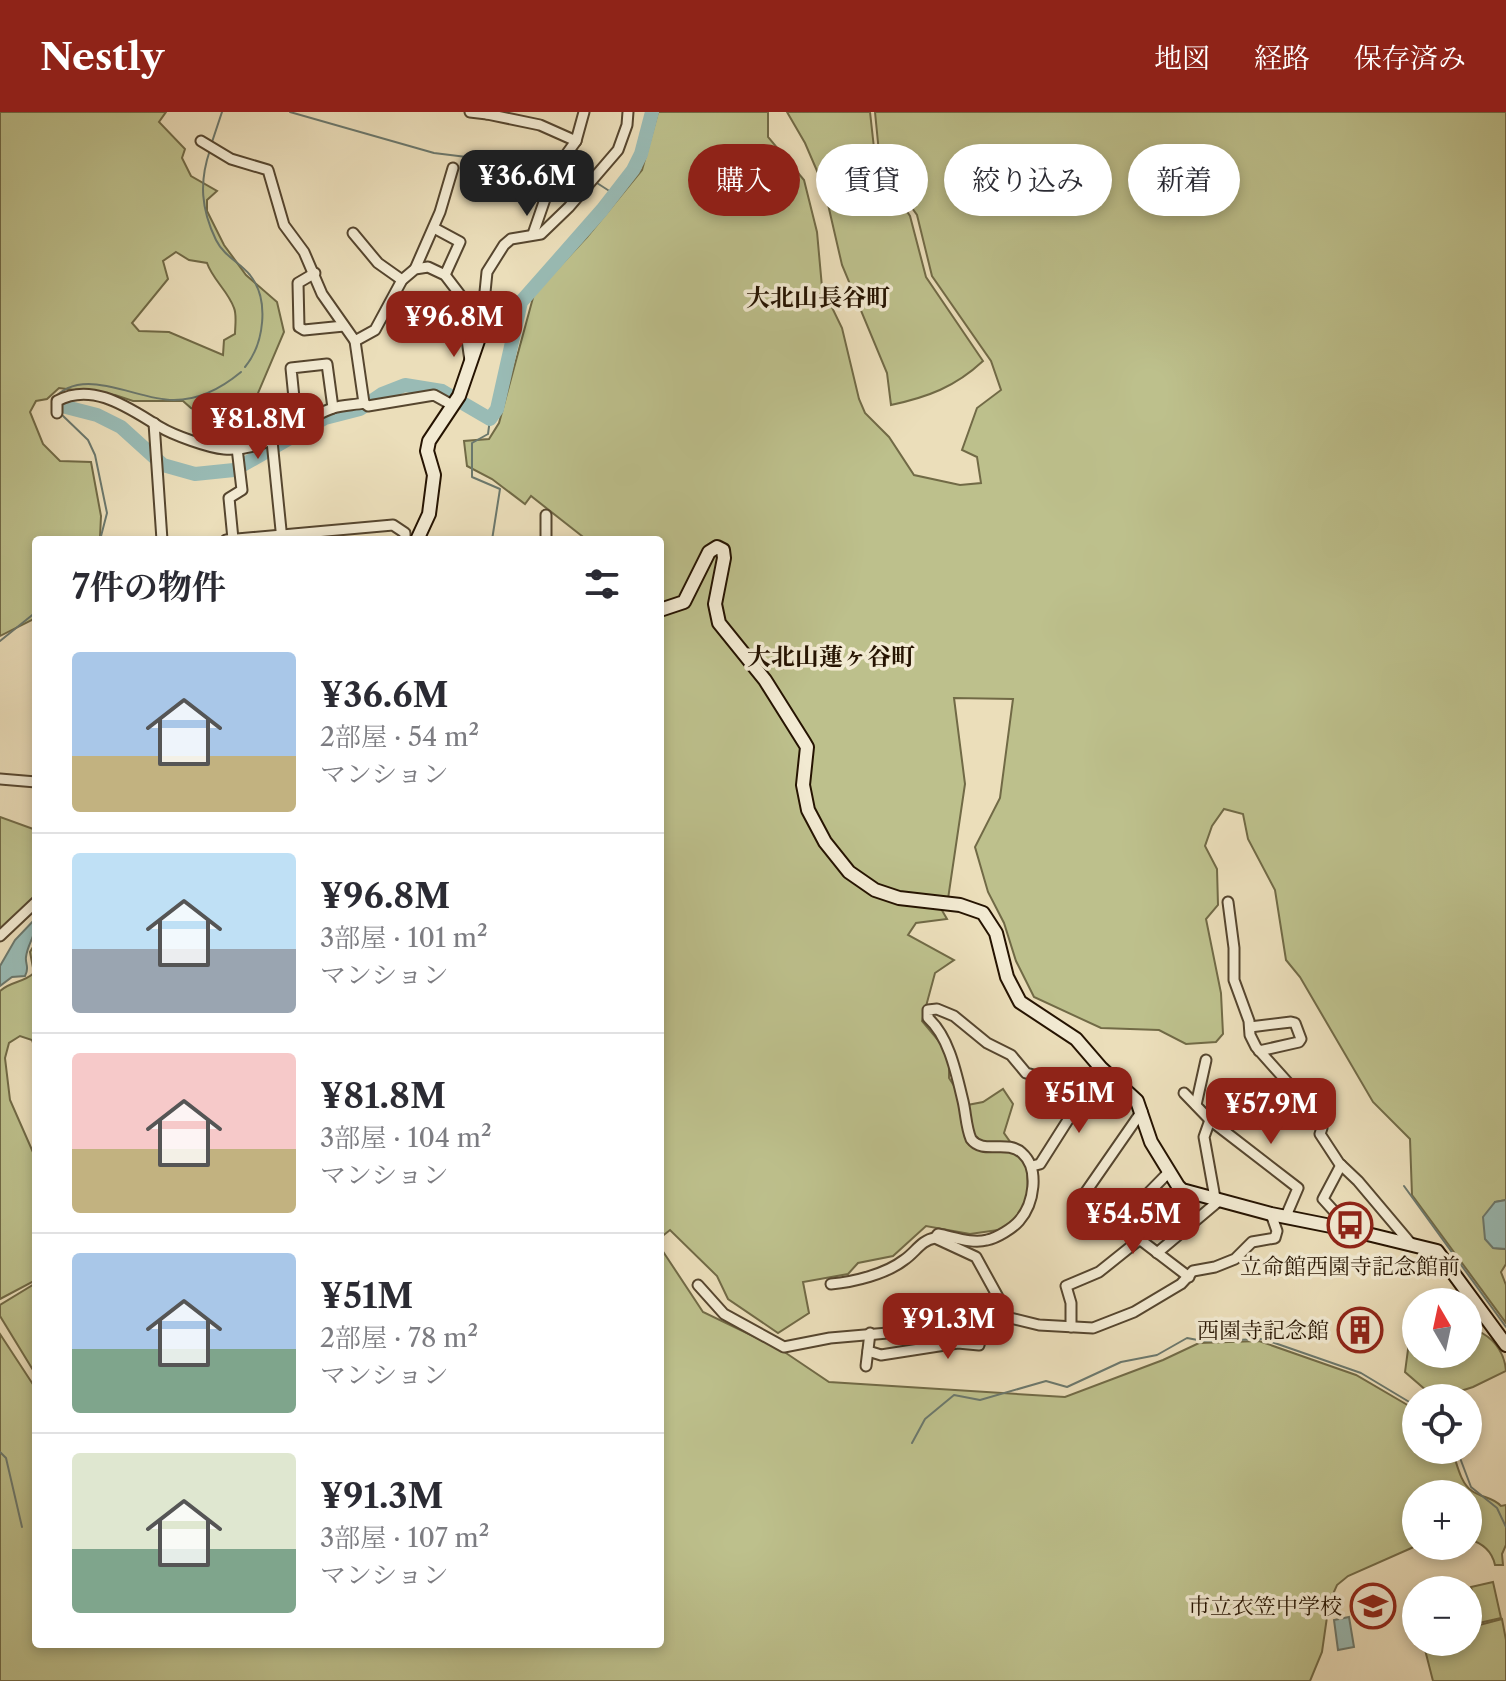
<!DOCTYPE html>
<html lang="ja">
<meta charset="utf-8">
<style>
:root{--surface:#fff;--page:#f7f7f7;--text:#2b2b33;--muted:#7c7c81;--line:#e1e1e2;--accent:#8f2418}
body{margin:0;font-family:"Libre Caslon Text","Noto Serif JP",serif;background:var(--page);color:var(--text);height:100vh;display:flex;flex-direction:column;font-size:30px;white-space:nowrap}
*{box-sizing:border-box;margin:0}
p{font-size:26px;color:var(--muted)}
.icon{flex:none;width:44px;height:44px;fill:none;stroke:currentColor;stroke-width:2;stroke-linecap:round;stroke-linejoin:round}
.map{position:relative;flex:1;overflow:hidden}
.side{position:absolute;left:32px;top:424px;width:632px;height:1112px;display:flex;flex-direction:column;background:var(--surface);border-radius:8px;box-shadow:0 4px 12px #0003}
.side>*{flex:none}
.guide{position:absolute;left:688px;top:32px;width:698px;height:72px;display:flex;gap:16px}
.needle{width:52px;rotate:351deg}
.buttons{position:absolute;left:1402px;top:1176px;display:grid;gap:16px}
.buttons a{display:grid;place-items:center;width:80px;height:80px;border-radius:50%;background:var(--surface);box-shadow:0 4px 12px #0003;font-size:40px}
.price{position:absolute;translate:-50% -68px;padding:0 18px;border-radius:16px;background:var(--accent);color:#fff;font-size:26px;line-height:52px;filter:drop-shadow(0 2px 4px #0008)}
.price::after{content:'';position:absolute;left:50%;top:48px;width:24px;height:18px;margin-left:-12px;background:inherit;clip-path:polygon(0 0,100% 0,50% 100%)}
.price.active{background:#222;color:#fff}
ul{padding:0;list-style:none}
li{display:flex;align-items:center;gap:24px;height:200px;padding:0 40px}
li+li{border-top:2px solid var(--line)}
li span{display:grid;place-items:center;flex:none;width:224px;height:160px;border-radius:8px;color:#555}
li>.icon{margin-inline-start:auto}
span .icon{width:96px;height:96px;fill:#fffc;stroke-width:1}
li b{font-size:34px}
h2{display:flex;justify-content:space-between;align-items:center;height:96px;padding:0 40px;font-size:34px}
.pill{padding:0 28px;border-radius:36px;background:var(--surface);box-shadow:0 4px 12px #0003;font-size:28px;line-height:72px}
.pill.active{background:var(--accent);color:#fff}
header{display:flex;align-items:center;gap:48px;box-sizing:border-box;height:112px;padding:0 40px;background:var(--accent);color:#fff}
header strong{font-size:38px}
nav{display:flex;gap:44px;margin-inline-start:auto;font-size:28px}
.map>svg:first-child{display:block}
.green{fill:#bdc08c;stroke:#716a46;stroke-width:2;fill-rule:evenodd}
.water{fill:#99bbb5;stroke:#6b786d;stroke-width:2}
.lines{fill:none;stroke-linecap:round;stroke-linejoin:round}
.stream{stroke:#6b786d;stroke-width:2}
.river{stroke:#99bbb5;stroke-width:14}
.street-casing{stroke:#56462f;stroke-width:13}
.secondary-casing{stroke:#251301;stroke-width:16}
.street{stroke:#f2ead2;stroke-width:9}
.secondary{stroke:#f2ead2;stroke-width:12}
.labels{text-anchor:middle;dominant-baseline:central;stroke-width:7;stroke-linejoin:round;paint-order:stroke}
.poi-label{font-size:22px;fill:#251301;stroke:#f2ead2;text-anchor:end}
.neighbourhood-label{font-size:24px;font-weight:bold;fill:#251301;stroke:#f2ead2}
</style>
<header>
<strong>Nestly</strong>
<nav><a>地図</a><a>経路</a><a>保存済み</a></nav>
</header>
<div class="map">
<svg width="1506" height="1569" viewBox="0 0 1506 1569">
<rect width="100%" height="100%" fill="#ebdeba"/>
<filter id="stains"><feTurbulence type="fractalNoise" baseFrequency=".0025" numOctaves="4"/><feColorMatrix values="0 0 0 0 .2 0 0 0 0 .09 0 0 0 0 .02 0 0 0 .5 -.17"/></filter>
<radialGradient id="worn" r=".72"><stop offset=".6" stop-color="#630" stop-opacity="0"/><stop offset="1" stop-color="#630" stop-opacity=".3"/></radialGradient>
<!-- green -->
<g class="green">
<path d="M0,0H166L159,10L185,37L182,46L191,64L217,79L207,88V99L224,133L246,163L277,190L284,220L244,314L191,296L183,289H133L115,283L59,276L47,287L36,289L30,300L43,332L60,349L91,350L101,404L100,425L98,428H36V506L0,524ZM176,140L189,148L207,151C213,168 228,179 234,196C237,203 235,214 235,222L224,228L223,243L169,220L139,219L132,211L168,167L163,149Z"/>
<path d="M658,0H768V25L804,68L817,120L822,175L842,216L859,287L865,301L889,325L914,363L960,373L981,371L977,345L962,338L977,296L1001,278L991,249L932,164L917,103L880,51L875,0H1506V1088L1495,1090L1494,1136L1506,1137V1152L1501,1160L1506,1173V1211L1412,1083L1410,1027L1373,990L1300,865L1286,848L1275,778L1248,727L1243,702L1224,697L1212,714L1205,734L1217,757L1218,793L1206,807L1221,881L1223,922L1216,930L1186,932L1159,918L1101,916L1034,885L1016,849L1004,811L988,780L975,735L1000,686L1013,587L954,586L965,672L948,787L940,795L947,807L916,811L908,823L954,848L935,861L922,909L943,934L949,949V966L958,980L962,994L983,990L1003,977L1013,992L1004,1021L1027,1054L1028,1081L1022,1101L1005,1117L970,1122L926,1114L893,1144L858,1151L848,1162L803,1170L809,1201L778,1221L728,1187L717,1164L670,1118L660,1126V428H587L531,384L525,392L492,367L467,354L464,329L489,327L499,311L534,182L587,125L642,58Z"/>
<path d="M787,0H870L876,54L910,104L926,165L983,249C955,275 928,285 891,293L887,261L842,153L824,75L805,31Z"/>
<path d="M0,705L36,718V785L0,819Z"/>
<path d="M36,830V868L33,880L36,883V940L32,928L20,924L9,931L5,946L10,988L36,1047V1168L0,1187V879C11,869 23,871 34,861L30,840Z"/>
<path d="M660,1135L703,1200L780,1237L829,1270L1065,1285L1163,1248L1199,1231L1259,1229L1356,1263L1416,1298V1338H1452C1457,1351 1460,1371 1472,1379C1482,1386 1493,1385 1501,1394L1506,1393V1433L1502,1442L1503,1453H1495C1492,1439 1483,1431 1468,1427V1382H1416V1434L1348,1464L1337,1473L1329,1491L1322,1540L1310,1569H0V1222L36,1277V1532H660Z"/>
<path d="M36,1171V1263L0,1204V1193Z"/>
<path d="M1482,1221C1496,1229 1505,1243 1506,1259L1473,1275L1439,1286H1435L1405,1260L1409,1230L1416,1228V1242H1468V1226Z"/>
<path d="M1493,1470L1501,1506L1479,1511L1471,1475Z"/>
<path d="M1502,1507L1506,1528V1569H1433L1423,1530H1468V1516Z"/>
</g>
<!-- water -->
<g class="water">
<path d="M36,806C36,826 28,830 26,845C25,853 30,855 25,864L12,865L0,874V854L15,828Z"/>
<path d="M1506,1088V1137L1493,1136L1485,1127L1483,1105L1495,1090Z"/>
<path d="M1349,1505L1354,1535L1338,1538L1334,1508Z"/>
</g>
<g class="lines">
<!-- stream -->
<g class="stream">
<path d="M290,0L434,41L499,49L548,63"/>
<path d="M212,30L222,0"/>
<path d="M210,38C199,70 201,97 216,128C224,144 239,150 250,163C270,188 264,232 245,255"/>
<path d="M559,63L588,66"/>
<path d="M597,71L614,82"/>
<path d="M52,294V289C81,251 137,289 174,288C200,288 223,275 241,260"/>
<path d="M60,301L88,328L95,343L107,401L100,428"/>
<path d="M490,307L488,322L472,331V365L500,377L492,428"/>
<path d="M0,529L36,500"/>
<path d="M1404,1074L1506,1215"/>
<path d="M912,1331L925,1307L954,1283L980,1288L1046,1269L1067,1275L1121,1250L1157,1243L1187,1226L1203,1229L1263,1227L1361,1261L1416,1294"/>
<path d="M1457,1338L1471,1375L1497,1396L1506,1415"/>
<path d="M0,1340L6,1346L22,1415"/>
</g>
<!-- river -->
<path class="river" d="M62,294L97,303L121,315L163,353L195,362L234,358L325,306L360,297L382,282L405,273L442,279L490,307L497,297L521,190L602,98L633,58L641,42L652,0"/>
<!-- street casing -->
<g class="street-casing">
<g id="street">
<path d="M470,0L487,2"/>
<path d="M488,0L487,2L540,13L576,29"/>
<path d="M201,29L231,47L268,58L284,113L304,140L322,182L355,229L375,218L402,168L415,157L428,155L445,163L461,184L470,249"/>
<path d="M434,116L460,130L445,163"/>
<path d="M353,121L378,151L402,168"/>
<path d="M533,122L555,58L576,29L584,0"/>
<path d="M415,157L440,100L453,56"/>
<path d="M315,161L298,171L299,215L304,218L344,214"/>
<path d="M481,220L487,160L504,133L511,127L541,122L569,95L618,38L627,13L628,0"/>
<path d="M355,229L364,291"/>
<path d="M57,301V289C93,269 130,297 160,315C173,323 209,336 224,337C270,340 296,309 333,296C343,293 354,293 364,291L368,294L434,283L452,293"/>
<path d="M154,311L162,428"/>
<path d="M297,316L291,256L327,252L333,296"/>
<path d="M272,329L282,428"/>
<path d="M546,403V428"/>
<path d="M233,427L229,386L242,378L237,336"/>
<path d="M226,428L393,413L405,421V428"/>
<path d="M0,667L36,670"/>
<path d="M1228,790L1234,836V868L1249,909L1250,923L1256,935L1290,973L1303,993L1316,1001L1322,1016L1320,1022L1339,1051L1358,1069L1412,1133"/>
<path d="M0,824L36,790"/>
<path d="M1250,915L1291,910L1295,911L1301,927L1299,930L1259,939"/>
<path d="M1184,981L1210,1008L1298,1076L1286,1104"/>
<path d="M1196,993L1206,948"/>
<path d="M1142,999L1083,1084L1189,1165"/>
<path d="M1210,1008L1204,1025L1215,1086"/>
<path d="M1341,1053L1323,1087L1351,1118"/>
<path d="M1032,1054L1040,1052L1101,956"/>
<path d="M1118,1112L1168,1061"/>
<path d="M935,1126L938,1122C954,1125 972,1132 987,1128C997,1126 1013,1116 1019,1109C1034,1092 1040,1057 1022,1041C1007,1027 983,1043 971,1027C966,1015 966,1002 963,989C956,960 949,925 928,906V898L937,897L954,904L987,931L1011,943L1026,961L1045,966L1078,994"/>
<path d="M1157,1141L1220,1088"/>
<path d="M831,1172C854,1170 886,1162 904,1148C915,1141 921,1128 935,1126L976,1145L1003,1194L1006,1204"/>
<path d="M698,1173L724,1202L784,1235L830,1226L911,1219L977,1198L1039,1213L1093,1216L1134,1200L1181,1172L1193,1159L1215,1155L1235,1147L1252,1130L1275,1126L1277,1119L1271,1102"/>
<path d="M1071,1215V1191L1066,1174L1099,1160L1139,1128"/>
<path d="M868,1239L881,1243L958,1231L979,1233L988,1200"/>
<path d="M866,1254L870,1221"/>
</g>
</g>
<!-- secondary casing -->
<g class="secondary-casing">
<g id="secondary">
<path d="M417,428L429,402L434,363L427,339L429,329L459,284L481,220"/>
<path d="M660,498L684,490L709,440L717,435L723,438L724,446L715,492L719,511L765,568L804,630L807,635L803,673L808,698L825,730L849,760L875,778L899,786L960,793L983,801L996,821L1007,865L1020,890L1076,927L1101,956L1137,989L1151,1030L1178,1074L1182,1078L1271,1102L1351,1118L1437,1139L1506,1233"/>
</g>
</g>
<!-- street -->
<use href="#street" class="street"/>
<!-- secondary -->
<use href="#secondary" class="secondary"/>
</g>
<!-- icons -->
<defs>
<g id="bus-ring" transform="scale(2.3)"><circle r="9.5" fill="#f2ead2" stroke="#8f2418" stroke-width="1.5"/><path d="M-5-6H5V4H4V6H2V4H-2V6H-4V4H-5ZM-3.5-4V0h7V-4ZM-3.5 1.2v1.5H-2V1.2ZM2 1.2v1.5H3.5V1.2Z" fill="#8f2418"/></g>
<g id="building-ring" transform="scale(2.3)"><circle r="9.5" fill="#f2ead2" stroke="#8f2418" stroke-width="1.5"/><path d="M-4-6H4V6H1V3H-1V6H-4ZM-2.5-4.3h1.7v1.8h-1.7ZM.8-4.3h1.7v1.8H.8ZM-2.5-1h1.7V.8h-1.7ZM.8-1h1.7V.8H.8Z" fill="#8f2418"/></g>
<g id="school-ring" transform="scale(2.3)"><circle r="9.5" fill="#f2ead2" stroke="#8f2418" stroke-width="1.5"/><path d="M0-5L7-2L0 1L-7-2ZM-4 1L0 2.5L4 1V4Q0 6-4 4Z" fill="#8f2418"/></g>
</defs>
<g fill-rule="evenodd">
<use href="#bus-ring" x="1350" y="1113"/>
<use href="#building-ring" x="1360" y="1218"/>
<use href="#school-ring" x="1373" y="1494"/>
</g>
<g class="labels">
<!-- poi labels -->
<g class="poi-label">
<text x="1350" y="1154" text-anchor="middle">立命館西園寺記念館前</text>
<text x="1329" y="1218">西園寺記念館</text>
<text x="1342" y="1494">市立衣笠中学校</text>
</g>
<!-- neighbourhood labels -->
<g class="neighbourhood-label">
<text x="818" y="185">大北山長谷町</text>
<text x="831" y="544">大北山蓮ヶ谷町</text>
</g>
</g>
<rect width="100%" height="100%" filter="url(#stains)"/>
<rect width="100%" height="100%" fill="url(#worn)"/>
</svg>
<div class="buttons">
<a><svg class="needle" viewBox="-14 -14 28 28"><path d="M0-13l5 13h-10z" fill="#e53935"/><path d="M0 13l5-13h-10z" fill="#7c7c81"/></svg></a>
<a><svg class="icon" aria-label="locate" viewBox="0 0 24 24"><circle cx="12" cy="12" r="6"/><path d="M12 2v4M12 18v4M2 12h4M18 12h4"/></svg></a>
<a>+</a>
<a>−</a>
</div>
<b class="price active" style="left:527px;top:106px">¥36.6M</b>
<b class="price" style="left:454px;top:247px">¥96.8M</b>
<b class="price" style="left:258px;top:349px">¥81.8M</b>
<b class="price" style="left:1079px;top:1023px">¥51M</b>
<b class="price" style="left:1271px;top:1034px">¥57.9M</b>
<b class="price" style="left:1133px;top:1144px">¥54.5M</b>
<b class="price" style="left:948px;top:1249px">¥91.3M</b>
<div class="guide">
<a class="pill active">購入</a>
<a class="pill">賃貸</a>
<a class="pill">絞り込み</a>
<a class="pill">新着</a>
</div>
<section class="side">
<h2>7件の物件<svg class="icon" aria-label="filters" viewBox="0 0 24 24"><path d="M4 7h16M4 17h16"/><circle cx="9" cy="7" r="2"/><circle cx="15" cy="17" r="2"/></svg></h2>
<ul>
<li><span style="background:linear-gradient(#a9c7e8 65%,#c2b280 0)"><svg class="icon" aria-label="home" viewBox="0 0 24 24"><path d="M3 11l9-7 9 7M6 9v11h12V9"/></svg></span><div><b>¥36.6M</b><p>2部屋 · 54 m²</p><p>マンション</p></div></li>
<li><span style="background:linear-gradient(#bfe0f5 60%,#9aa5b1 0)"><svg class="icon" aria-label="home" viewBox="0 0 24 24"><path d="M3 11l9-7 9 7M6 9v11h12V9"/></svg></span><div><b>¥96.8M</b><p>3部屋 · 101 m²</p><p>マンション</p></div></li>
<li><span style="background:linear-gradient(#f6c9c9 60%,#c2b280 0)"><svg class="icon" aria-label="home" viewBox="0 0 24 24"><path d="M3 11l9-7 9 7M6 9v11h12V9"/></svg></span><div><b>¥81.8M</b><p>3部屋 · 104 m²</p><p>マンション</p></div></li>
<li><span style="background:linear-gradient(#a9c7e8 60%,#7fa58c 0)"><svg class="icon" aria-label="home" viewBox="0 0 24 24"><path d="M3 11l9-7 9 7M6 9v11h12V9"/></svg></span><div><b>¥51M</b><p>2部屋 · 78 m²</p><p>マンション</p></div></li>
<li><span style="background:linear-gradient(#dfe7d0 60%,#7fa58c 0)"><svg class="icon" aria-label="home" viewBox="0 0 24 24"><path d="M3 11l9-7 9 7M6 9v11h12V9"/></svg></span><div><b>¥91.3M</b><p>3部屋 · 107 m²</p><p>マンション</p></div></li>
</ul>
</section>
</div>
